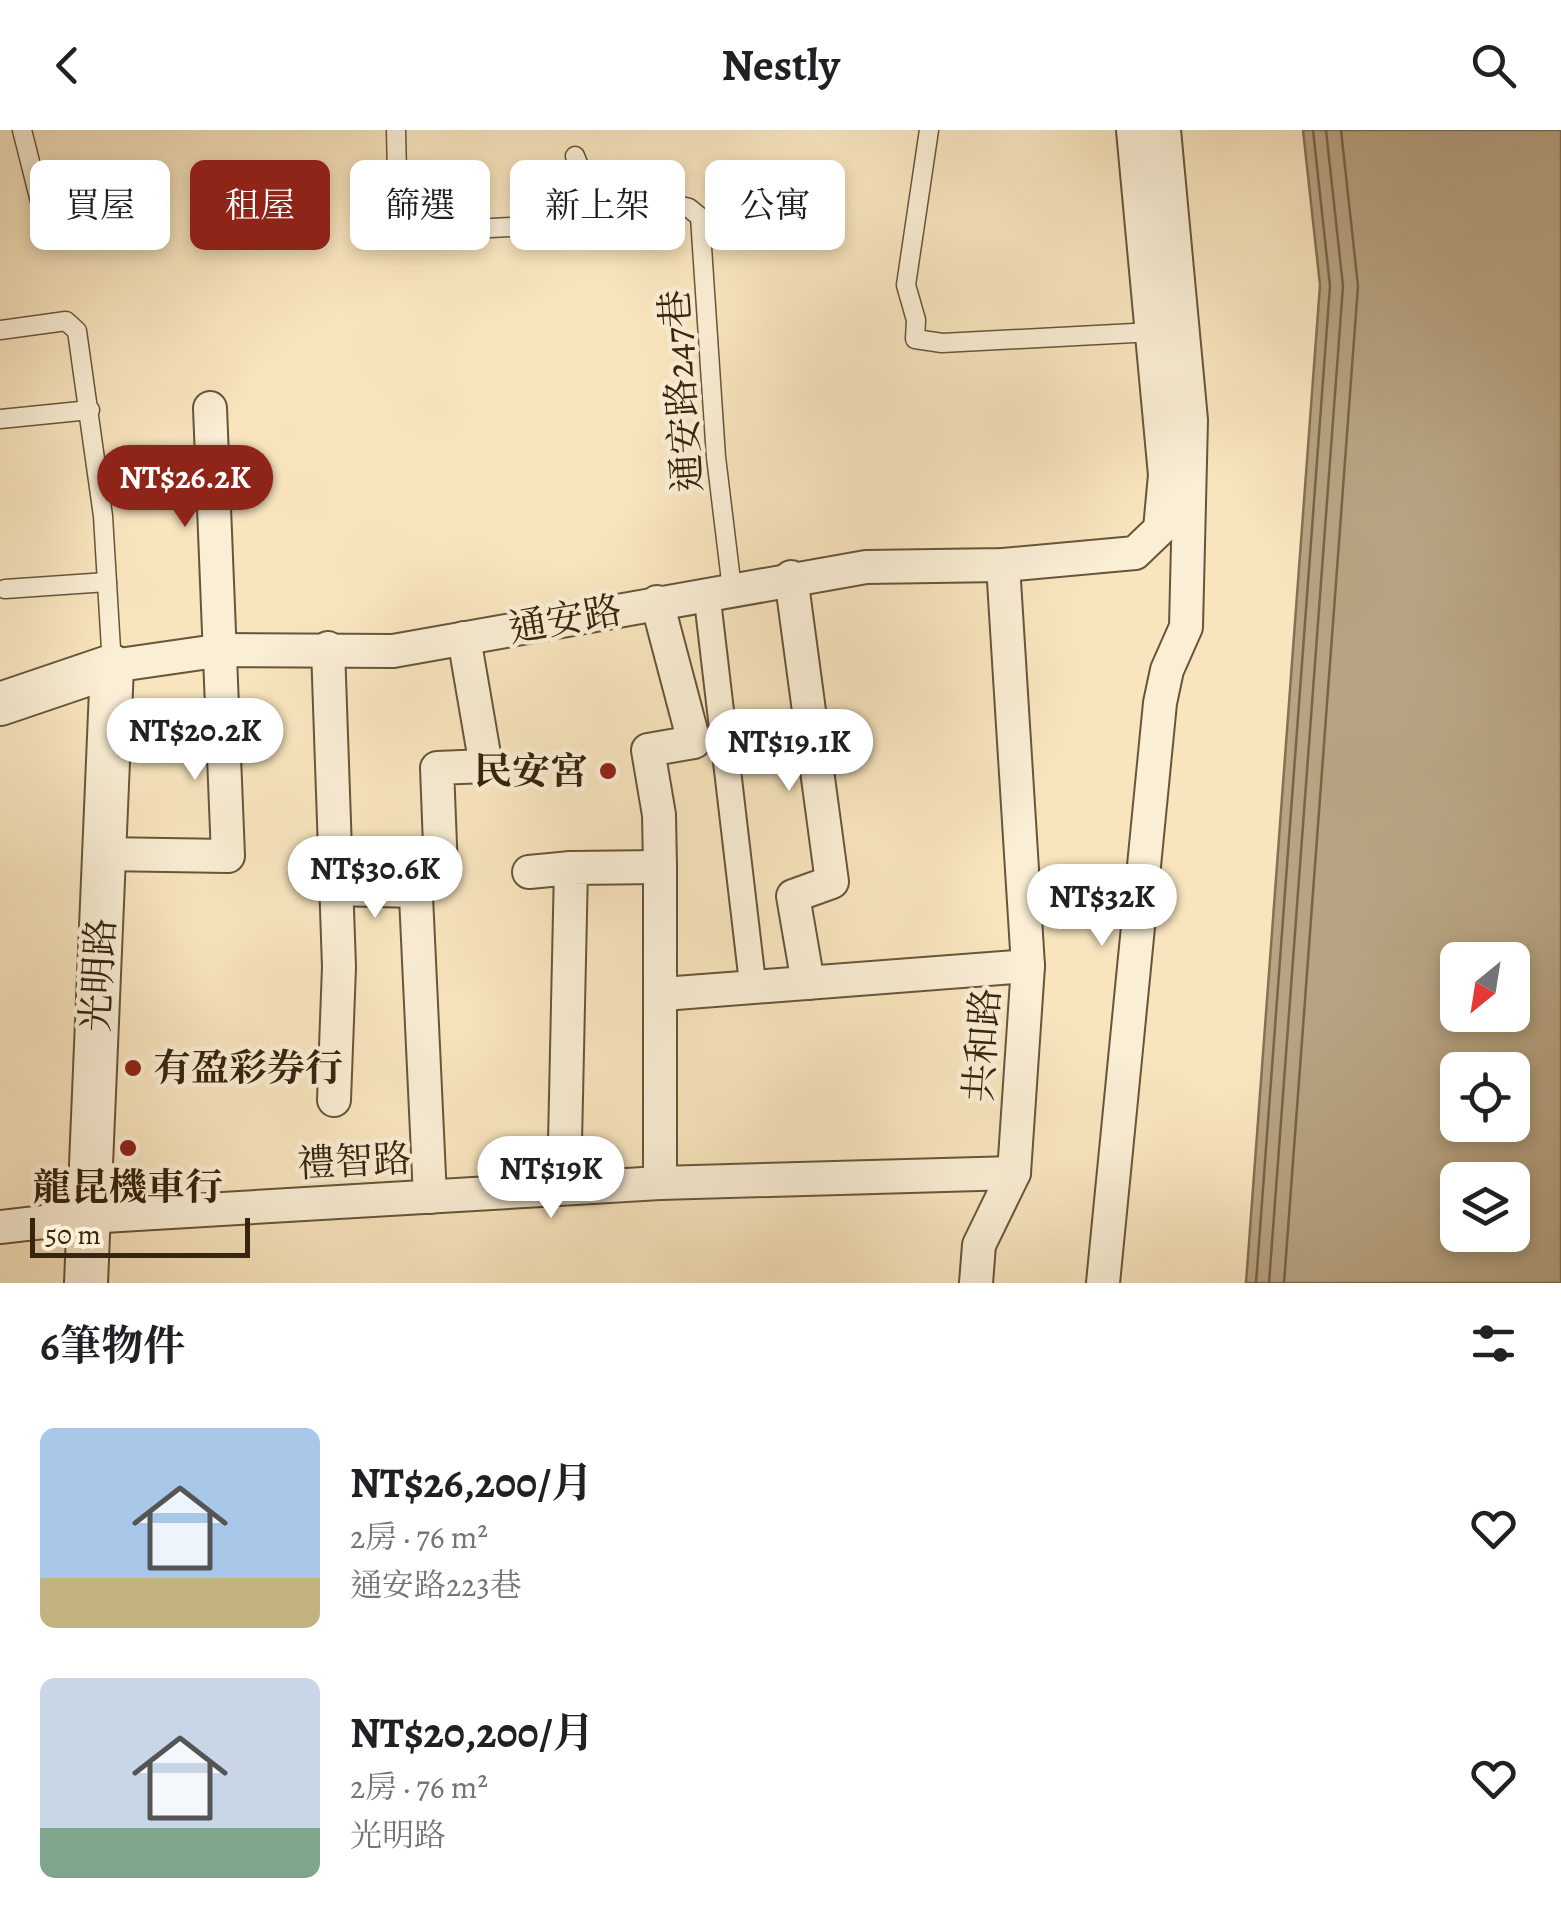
<!DOCTYPE html>
<html lang="zh-TW">
<meta charset="utf-8">
<style>
:root{--surface:#fff;--page:#f6f6f6;--text:#202124;--muted:#757577;--accent:#8f2418}
body{margin:0;font-family:Alegreya,"Noto Serif TC",serif;background:var(--page);color:var(--text);height:100vh;display:flex;flex-direction:column;font-size:38px;white-space:nowrap}
*{box-sizing:border-box;margin:0}
p{font-size:32px;color:var(--muted)}
.icon{flex:none;width:55px;height:55px;fill:none;stroke:currentColor;stroke-width:2;stroke-linecap:round;stroke-linejoin:round}
.map{position:relative;height:1153px;overflow:hidden}
.details{display:flex;flex-direction:column;background:var(--surface);flex:1}
.details>*{flex:none}
.hud{position:absolute;left:30px;top:30px;width:1000px;height:90px;display:flex;gap:20px}
.needle{width:65px;rotate:210deg}
.controls{position:absolute;left:1440px;top:812px;display:grid;gap:20px}
.controls a{display:grid;place-items:center;width:90px;height:90px;border-radius:15px;background:var(--surface);box-shadow:0 5px 15px #0003;font-size:50px}
.scale{position:absolute;left:30px;bottom:25px;width:220px;box-sizing:border-box;padding-left:10px;border:5px solid #38250d;border-top:0;font-size:28px;line-height:35px;white-space:nowrap;color:#38250d;-webkit-text-stroke:8px #faeed5;paint-order:stroke}
.price{position:absolute;translate:-50% -85px;padding:0 22px;border-radius:35px;background:#fff;color:#222;font-size:32px;line-height:65px;filter:drop-shadow(0 2px 5px #0008)}
.price::after{content:'';position:absolute;left:50%;top:60px;width:30px;height:22px;margin-left:-15px;background:inherit;clip-path:polygon(0 0,100% 0,50% 100%)}
.price.on{background:var(--accent);color:#fff}
ul{padding:0;list-style:none}
li{display:flex;align-items:center;gap:30px;height:250px;padding:0 40px}
li span{display:grid;place-items:center;flex:none;width:280px;height:200px;border-radius:15px;color:#555}
li>.icon{margin-inline-start:auto}
span .icon{width:120px;height:120px;fill:#fffc;stroke-width:1}
li b{font-size:42px}
h2{display:flex;justify-content:space-between;align-items:center;height:120px;padding:0 40px;font-size:42px}
.pill{padding:0 35px;border-radius:15px;background:var(--surface);box-shadow:0 5px 15px #0003;font-size:35px;line-height:90px}
.pill.on{background:var(--accent);color:#fff}
header{display:flex;justify-content:space-between;align-items:center;height:130px;padding:0 40px;background:var(--surface);font-size:45px;font-weight:600}
.map>svg:first-child{display:block}
.water{fill:#b7a482;stroke:#847153;stroke-width:2.5;fill-rule:evenodd}
.lines{fill:none;stroke-linecap:round;stroke-linejoin:round}
.shore{stroke:#786448;stroke-width:2.5}
.service-casing{stroke:#685539;stroke-width:21}
.pedestrian-casing{stroke:#685539;stroke-width:29}
.minor-casing{stroke:#685539;stroke-width:36}
.tertiary-casing{stroke:#685539;stroke-width:46}
.service{stroke:#faeed5;stroke-width:18}
.pedestrian{stroke:#faeed5;stroke-width:25}
.minor{stroke:#faeed5;stroke-width:32}
.tertiary{stroke:#faeed5;stroke-width:42}
.poi-dot{fill:#8f2418;stroke:#faeed5;stroke-width:4}
.labels{text-anchor:middle;dominant-baseline:central;stroke-width:9;stroke-linejoin:round;paint-order:stroke}
.street-label{font-size:38px;fill:#38250d;stroke:#faeed5}
.poi-label{font-size:38px;font-weight:bold;fill:#38250d;stroke:#faeed5;text-anchor:end}
</style>
<header><svg class="icon" aria-label="back" viewBox="0 0 24 24"><path d="M15 5l-7 7 7 7"/></svg>Nestly<svg class="icon" aria-label="search" viewBox="0 0 24 24"><circle cx="10" cy="10" r="6"/><path d="M15 15l6 6"/></svg></header>
<div class="map">
<svg width="1561" height="1153" viewBox="0 0 1561 1153">
<rect width="100%" height="100%" fill="#f8e5be"/>
<filter id="stains"><feTurbulence type="fractalNoise" baseFrequency=".002" numOctaves="4"/><feColorMatrix values="0 0 0 0 .2 0 0 0 0 .09 0 0 0 0 .02 0 0 0 .5 -.17"/></filter>
<radialGradient id="worn" r=".72"><stop offset=".6" stop-color="#630" stop-opacity="0"/><stop offset="1" stop-color="#630" stop-opacity=".3"/></radialGradient>
<!-- water -->
<path class="water" d="M1303,0H1561V1153H1246L1320,155ZM1458,830H1512V885H1458ZM1458,940H1512V995H1458ZM1458,1050H1512V1105H1458Z"/>
<g class="lines">
<!-- shore -->
<g class="shore">
<path d="M1256,1153L1330,156L1313,0"/>
<path d="M1269,1153L1343,156L1326,0"/>
<path d="M1284,1153L1358,156L1341,0"/>
</g>
<!-- service casing -->
<g class="service-casing">
<g id="service">
<path d="M22,0L47,99"/>
<path d="M396,0L398,88L414,102L512,97"/>
<path d="M929,0L906,155L916,190L915,209L942,213L1153,202"/>
<path d="M575,26L585,51L689,78L700,87L716,327L732,459"/>
<path d="M0,200L66,191L77,201L103,386L112,536"/>
<path d="M0,289L90,280"/>
<path d="M5,459L107,452"/>
</g>
</g>
<!-- pedestrian casing -->
<g class="pedestrian-casing">
<path id="pedestrian" d="M707,466L753,857"/>
</g>
<!-- minor casing -->
<g class="minor-casing">
<g id="minor">
<path d="M791,447L832,752L793,766L808,853"/>
<path d="M657,472L694,612L648,620L659,685L660,737V1053"/>
<path d="M328,518L339,837L334,970"/>
<path d="M112,536L223,520L393,521L866,437L1003,435L1135,423L1160,399L1165,345L1133,0"/>
<path d="M103,724L228,726L210,278"/>
<path d="M529,742L571,738"/>
<path d="M336,759L416,761"/>
<path d="M663,864L1028,836"/>
<path d="M564,1058L571,738L660,737"/>
<path d="M430,1067L415,745L441,741L437,638L486,636L464,508"/>
<path d="M0,1097L87,1087L660,1053L1014,1043"/>
<path d="M976,1153L979,1115L1014,1043L1028,836L1003,435"/>
<path d="M1103,1153L1160,573L1167,540L1186,497L1191,290L1164,0"/>
</g>
</g>
<!-- tertiary casing -->
<g class="tertiary-casing">
<path id="tertiary" d="M0,574L112,536L86,1153"/>
</g>
<!-- service -->
<use href="#service" class="service"/>
<!-- pedestrian -->
<use href="#pedestrian" class="pedestrian"/>
<!-- minor -->
<use href="#minor" class="minor"/>
<!-- tertiary -->
<use href="#tertiary" class="tertiary"/>
</g>
<!-- markers -->
<g class="poi-dot">
<circle cx="608" cy="641" r="10"/>
<circle cx="133" cy="938" r="10"/>
<circle cx="128" cy="1018" r="10"/>
</g>
<g class="labels">
<!-- street labels -->
<g class="street-label">
<text transform="translate(681 261) rotate(-94)">通安路247巷</text>
<text transform="translate(565 489) rotate(-10)">通安路</text>
<text transform="translate(98 845) rotate(-87)">光明路</text>
<text transform="translate(982 915) rotate(-86)">共和路</text>
<text transform="translate(354 1031) rotate(-3)">禮智路</text>
</g>
<!-- poi labels -->
<g class="poi-label">
<text x="588" y="641">民安宮</text>
<text x="153" y="938" text-anchor="start">有盈彩券行</text>
<text x="128" y="1057" text-anchor="middle">龍昆機車行</text>
</g>
</g>
<rect width="100%" height="100%" filter="url(#stains)"/>
<rect width="100%" height="100%" fill="url(#worn)"/>
</svg>
<div class="controls">
<a><svg class="needle" viewBox="-14 -14 28 28"><path d="M0-13l5 13h-10z" fill="#e53935"/><path d="M0 13l5-13h-10z" fill="#757577"/></svg></a>
<a><svg class="icon" aria-label="locate" viewBox="0 0 24 24"><circle cx="12" cy="12" r="6"/><path d="M12 2v4M12 18v4M2 12h4M18 12h4"/></svg></a>
<a><svg class="icon" aria-label="layers" viewBox="0 0 24 24"><path d="M12 4l9 5-9 5-9-5zM3 14l9 5 9-5"/></svg></a>
</div>
<div class="scale">50 m</div>
<b class="price on" style="left:185px;top:400px">NT$26.2K</b>
<b class="price" style="left:195px;top:653px">NT$20.2K</b>
<b class="price" style="left:789px;top:664px">NT$19.1K</b>
<b class="price" style="left:375px;top:791px">NT$30.6K</b>
<b class="price" style="left:1102px;top:819px">NT$32K</b>
<b class="price" style="left:551px;top:1091px">NT$19K</b>
<div class="hud">
<a class="pill">買屋</a>
<a class="pill on">租屋</a>
<a class="pill">篩選</a>
<a class="pill">新上架</a>
<a class="pill">公寓</a>
</div>
</div>
<section class="details">
<h2>6筆物件<svg class="icon" aria-label="filters" viewBox="0 0 24 24"><path d="M4 7h16M4 17h16"/><circle cx="9" cy="7" r="2"/><circle cx="15" cy="17" r="2"/></svg></h2>
<ul>
<li><span style="background:linear-gradient(#a9c7e8 75%,#c2b280 0)"><svg class="icon" aria-label="home" viewBox="0 0 24 24"><path d="M3 11l9-7 9 7M6 9v11h12V9"/></svg></span><div><b>NT$26,200/月</b><p>2房 · 76 m²</p><p>通安路223巷</p></div><svg class="icon" aria-label="heart" viewBox="0 0 24 24"><path d="M12 20l-8-8c-3-5 5-10 8-4 3-6 11-1 8 4z"/></svg></li>
<li><span style="background:linear-gradient(#c9d6e8 75%,#7fa58c 0)"><svg class="icon" aria-label="home" viewBox="0 0 24 24"><path d="M3 11l9-7 9 7M6 9v11h12V9"/></svg></span><div><b>NT$20,200/月</b><p>2房 · 76 m²</p><p>光明路</p></div><svg class="icon" aria-label="heart" viewBox="0 0 24 24"><path d="M12 20l-8-8c-3-5 5-10 8-4 3-6 11-1 8 4z"/></svg></li>
</ul>
</section>
